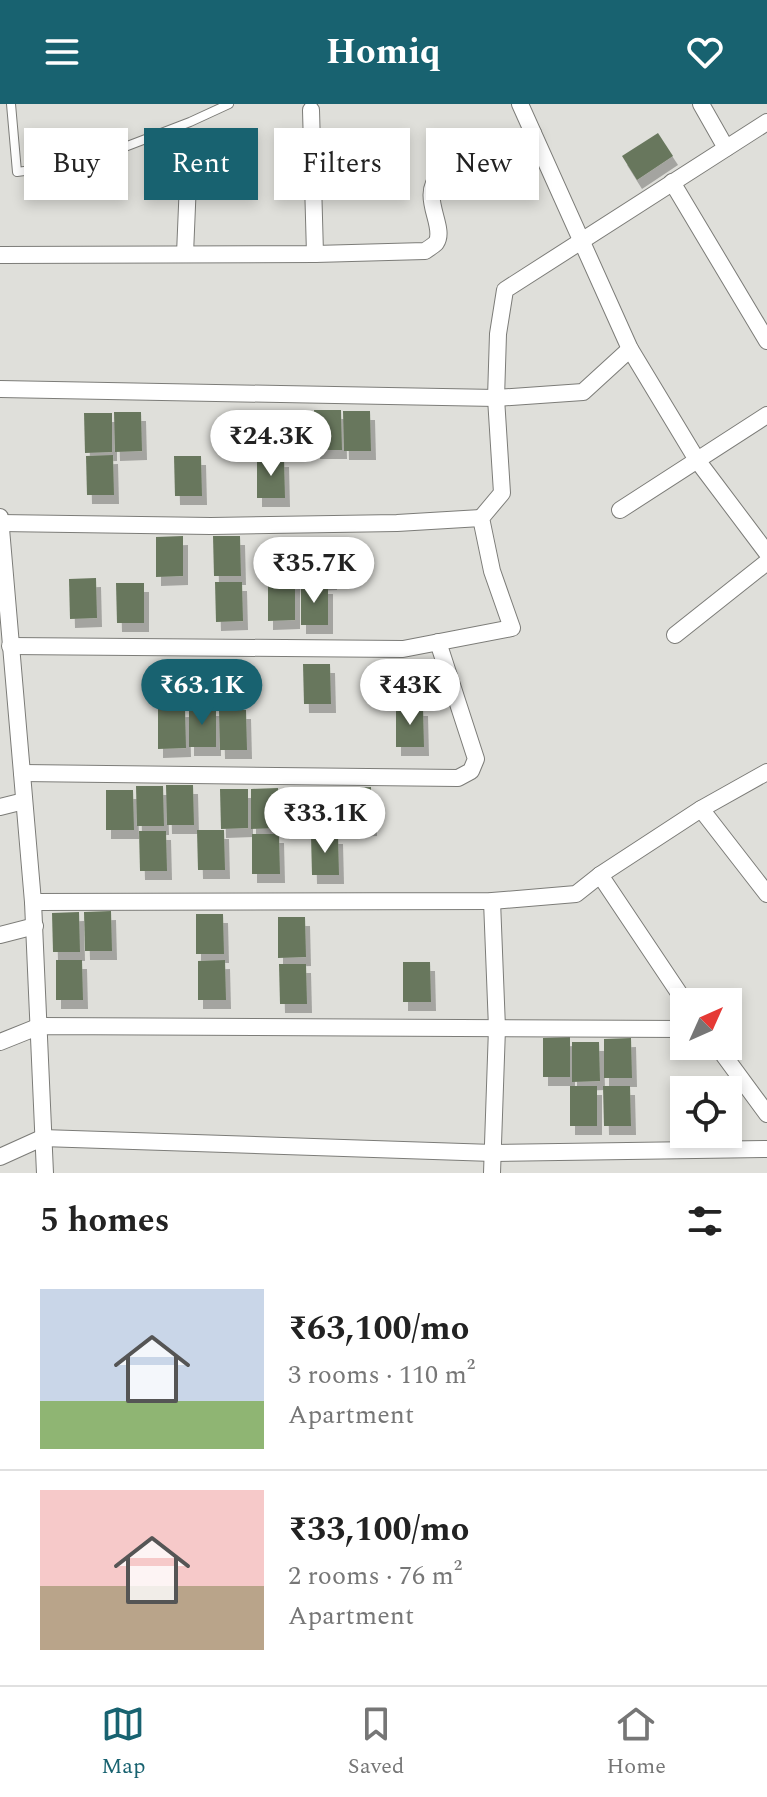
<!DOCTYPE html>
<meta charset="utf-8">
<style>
:root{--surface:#fff;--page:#f6f6f6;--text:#222;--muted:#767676;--line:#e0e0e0;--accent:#186270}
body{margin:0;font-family:Spectral,serif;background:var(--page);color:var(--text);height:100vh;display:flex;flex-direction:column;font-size:30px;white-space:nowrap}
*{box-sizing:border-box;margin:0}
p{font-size:26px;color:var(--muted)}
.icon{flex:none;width:44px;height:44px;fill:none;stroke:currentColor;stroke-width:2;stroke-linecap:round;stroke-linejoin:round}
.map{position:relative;height:1069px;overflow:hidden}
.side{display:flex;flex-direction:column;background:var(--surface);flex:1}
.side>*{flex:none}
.hud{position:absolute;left:24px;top:24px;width:720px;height:72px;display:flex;gap:16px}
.needle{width:52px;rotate:45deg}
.tools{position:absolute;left:670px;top:884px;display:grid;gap:16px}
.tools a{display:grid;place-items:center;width:72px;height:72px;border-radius:0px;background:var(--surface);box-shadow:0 4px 12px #0003;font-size:40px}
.price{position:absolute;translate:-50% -68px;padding:0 18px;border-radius:28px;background:#fff;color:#222;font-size:26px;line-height:52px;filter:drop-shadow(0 2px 4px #0008)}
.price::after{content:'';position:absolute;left:50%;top:48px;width:24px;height:18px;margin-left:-12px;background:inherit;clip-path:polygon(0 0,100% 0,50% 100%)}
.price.selected{background:var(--accent);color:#fff}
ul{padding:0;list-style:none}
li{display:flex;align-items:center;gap:24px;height:200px;padding:0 40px}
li+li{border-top:2px solid var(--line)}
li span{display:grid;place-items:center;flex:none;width:224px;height:160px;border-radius:0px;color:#555}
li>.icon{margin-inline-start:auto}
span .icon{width:96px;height:96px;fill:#fffc;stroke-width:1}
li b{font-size:34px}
h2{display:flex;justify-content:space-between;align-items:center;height:96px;padding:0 40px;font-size:34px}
.pill{padding:0 28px;border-radius:0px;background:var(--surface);box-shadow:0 4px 12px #0003;font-size:28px;line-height:72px}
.pill.selected{background:var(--accent);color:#fff}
header{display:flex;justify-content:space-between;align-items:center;height:104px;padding:0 40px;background:var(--accent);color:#fff;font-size:36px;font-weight:700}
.tab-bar{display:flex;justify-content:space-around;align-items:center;height:112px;border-top:2px solid var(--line);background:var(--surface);font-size:22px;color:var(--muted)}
.tab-bar a{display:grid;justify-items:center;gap:4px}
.tab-bar .selected{color:var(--accent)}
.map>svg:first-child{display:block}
.building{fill:#68775d;filter:url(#shadow)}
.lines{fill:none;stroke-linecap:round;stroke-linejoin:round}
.service-casing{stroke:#7c7c78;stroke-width:10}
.minor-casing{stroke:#7c7c78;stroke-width:18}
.service{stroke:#fff;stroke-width:8}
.minor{stroke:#fff;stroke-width:16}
</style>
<header><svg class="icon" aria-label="menu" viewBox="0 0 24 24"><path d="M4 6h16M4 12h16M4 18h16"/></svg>Homiq<svg class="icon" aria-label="heart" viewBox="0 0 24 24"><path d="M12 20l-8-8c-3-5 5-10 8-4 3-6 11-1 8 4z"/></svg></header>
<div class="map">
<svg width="767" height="1069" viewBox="0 0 767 1069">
<defs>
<filter id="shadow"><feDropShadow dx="5" dy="9" stdDeviation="0" flood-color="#0004"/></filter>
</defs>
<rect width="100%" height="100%" fill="#dfdfda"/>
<!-- building -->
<g class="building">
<path d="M658,29L673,52L637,76L622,52Z"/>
<path d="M314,306H341L342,346H315Z"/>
<path d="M343,307H370L371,347H344Z"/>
<path d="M114,308H141L142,347L115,348Z"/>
<path d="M84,309H112V348L85,349Z"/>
<path d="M113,351L114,391H87L86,352Z"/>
<path d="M174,352H201L202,392H175Z"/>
<path d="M284,354L285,394H257V355Z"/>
<path d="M183,432V472L156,473V433Z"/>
<path d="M213,432H240L241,472H214Z"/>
<path d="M332,437V477L305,478V438Z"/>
<path d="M96,474L97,514L70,515L69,475Z"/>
<path d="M295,476V516L268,517V477Z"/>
<path d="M215,478H242L243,517L216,518Z"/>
<path d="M116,479H144V519H117Z"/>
<rect x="301" y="481" width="27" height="40"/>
<path d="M303,560H330L331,600H304Z"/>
<rect x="189" y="603" width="27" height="40"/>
<path d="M396,603H423L424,643H396Z"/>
<path d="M185,604L186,644L158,645V605Z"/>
<path d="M219,606H246L247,646H220Z"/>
<path d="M166,681H193L194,721H167Z"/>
<path d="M136,682H163L164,722H137Z"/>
<path d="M371,683L372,723L345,724L344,684Z"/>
<path d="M278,684V724L251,725V685Z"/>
<path d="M220,685H248V724L221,725Z"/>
<path d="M309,685L310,725L283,726L282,686Z"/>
<path d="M106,686H133L134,726H106Z"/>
<path d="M197,726H224L225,766H198Z"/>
<path d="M139,727H166L167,767H140Z"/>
<path d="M252,730H279L280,770H252Z"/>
<path d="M311,731H338L339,771H312Z"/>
<path d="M111,807L112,847H85L84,808Z"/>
<path d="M79,808L80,848H53L52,809Z"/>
<path d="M196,810H223L224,850H196Z"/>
<path d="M278,813H305L306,853L278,854Z"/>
<path d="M56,856H82L83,896H56Z"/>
<path d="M225,856L226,896H198V857Z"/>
<path d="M403,858H430L431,898H403Z"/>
<path d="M279,860H306L307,900H280Z"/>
<path d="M570,933V973H543V934Z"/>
<path d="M631,934L632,974H604V935Z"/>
<path d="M572,938H599L600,977L572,978Z"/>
<rect x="570" y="982" width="27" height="40"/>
<path d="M603,982H630L631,1022H604Z"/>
</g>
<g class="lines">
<!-- service casing -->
<g class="service-casing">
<path id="service" d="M11,0L17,68L83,59L190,18L229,0"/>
</g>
<!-- minor casing -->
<g class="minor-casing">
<g id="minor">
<path d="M520,0L630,245L697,356L767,449"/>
<path d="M701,0L726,44"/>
<path d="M311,6L315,150"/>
<path d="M672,78L767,237"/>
<path d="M185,150L189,54"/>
<path d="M0,151L315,150L425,147C428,145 434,141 436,139C447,123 418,92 440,71L533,29"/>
<path d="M0,285L496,294L583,288L630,245"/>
<path d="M620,406L767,311"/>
<path d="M0,413L33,798L45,1069"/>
<path d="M0,419L211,422L397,419L481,414"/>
<path d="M675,531L767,458"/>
<path d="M10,542L403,545L512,524L492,467L481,414L502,389L496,294L498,230L505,186L767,18"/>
<path d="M22,669L458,674L471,667L476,655L438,538"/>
<path d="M0,703L24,697"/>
<path d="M701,705L767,790"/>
<path d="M600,771L685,898"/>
<path d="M492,797L497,924L492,1069"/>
<path d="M33,798L492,797L576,790L600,771L701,705L767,668"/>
<path d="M0,831L35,822"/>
<path d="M0,938L40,922L684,925"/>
<path d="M717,942L767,1010"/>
<path d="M0,1053L42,1034L493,1049L767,1045"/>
</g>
</g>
<!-- service -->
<use href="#service" class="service"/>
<!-- minor -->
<use href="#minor" class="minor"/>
</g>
</svg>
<div class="tools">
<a><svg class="needle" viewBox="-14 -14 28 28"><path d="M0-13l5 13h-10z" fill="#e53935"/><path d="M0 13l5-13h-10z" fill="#767676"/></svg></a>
<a><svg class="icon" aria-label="locate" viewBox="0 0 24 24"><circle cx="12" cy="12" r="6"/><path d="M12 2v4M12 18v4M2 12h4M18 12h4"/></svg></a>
</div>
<b class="price" style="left:271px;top:374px">₹24.3K</b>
<b class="price" style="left:314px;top:501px">₹35.7K</b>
<b class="price selected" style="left:202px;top:623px">₹63.1K</b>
<b class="price" style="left:410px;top:623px">₹43K</b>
<b class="price" style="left:325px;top:751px">₹33.1K</b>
<div class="hud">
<a class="pill">Buy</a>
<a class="pill selected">Rent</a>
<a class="pill">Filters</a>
<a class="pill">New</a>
</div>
</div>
<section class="side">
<h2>5 homes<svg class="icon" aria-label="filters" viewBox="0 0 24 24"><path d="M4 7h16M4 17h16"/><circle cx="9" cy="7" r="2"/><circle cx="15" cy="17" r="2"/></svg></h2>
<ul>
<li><span style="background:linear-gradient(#c9d6e8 70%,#8fb573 0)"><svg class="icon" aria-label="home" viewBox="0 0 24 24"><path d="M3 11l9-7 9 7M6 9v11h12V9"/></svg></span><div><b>₹63,100/mo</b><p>3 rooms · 110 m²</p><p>Apartment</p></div></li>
<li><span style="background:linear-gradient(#f6c9c9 60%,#b9a48a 0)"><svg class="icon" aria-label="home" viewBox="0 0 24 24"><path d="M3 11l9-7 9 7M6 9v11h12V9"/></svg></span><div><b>₹33,100/mo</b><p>2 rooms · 76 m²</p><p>Apartment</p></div></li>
</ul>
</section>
<nav class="tab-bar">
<a class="selected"><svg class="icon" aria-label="map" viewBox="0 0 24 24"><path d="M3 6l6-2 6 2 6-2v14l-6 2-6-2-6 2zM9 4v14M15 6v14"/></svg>Map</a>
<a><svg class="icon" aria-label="saved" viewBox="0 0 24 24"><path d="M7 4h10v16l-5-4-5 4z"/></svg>Saved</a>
<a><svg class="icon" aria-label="home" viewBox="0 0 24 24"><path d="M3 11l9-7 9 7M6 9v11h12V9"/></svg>Home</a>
</nav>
